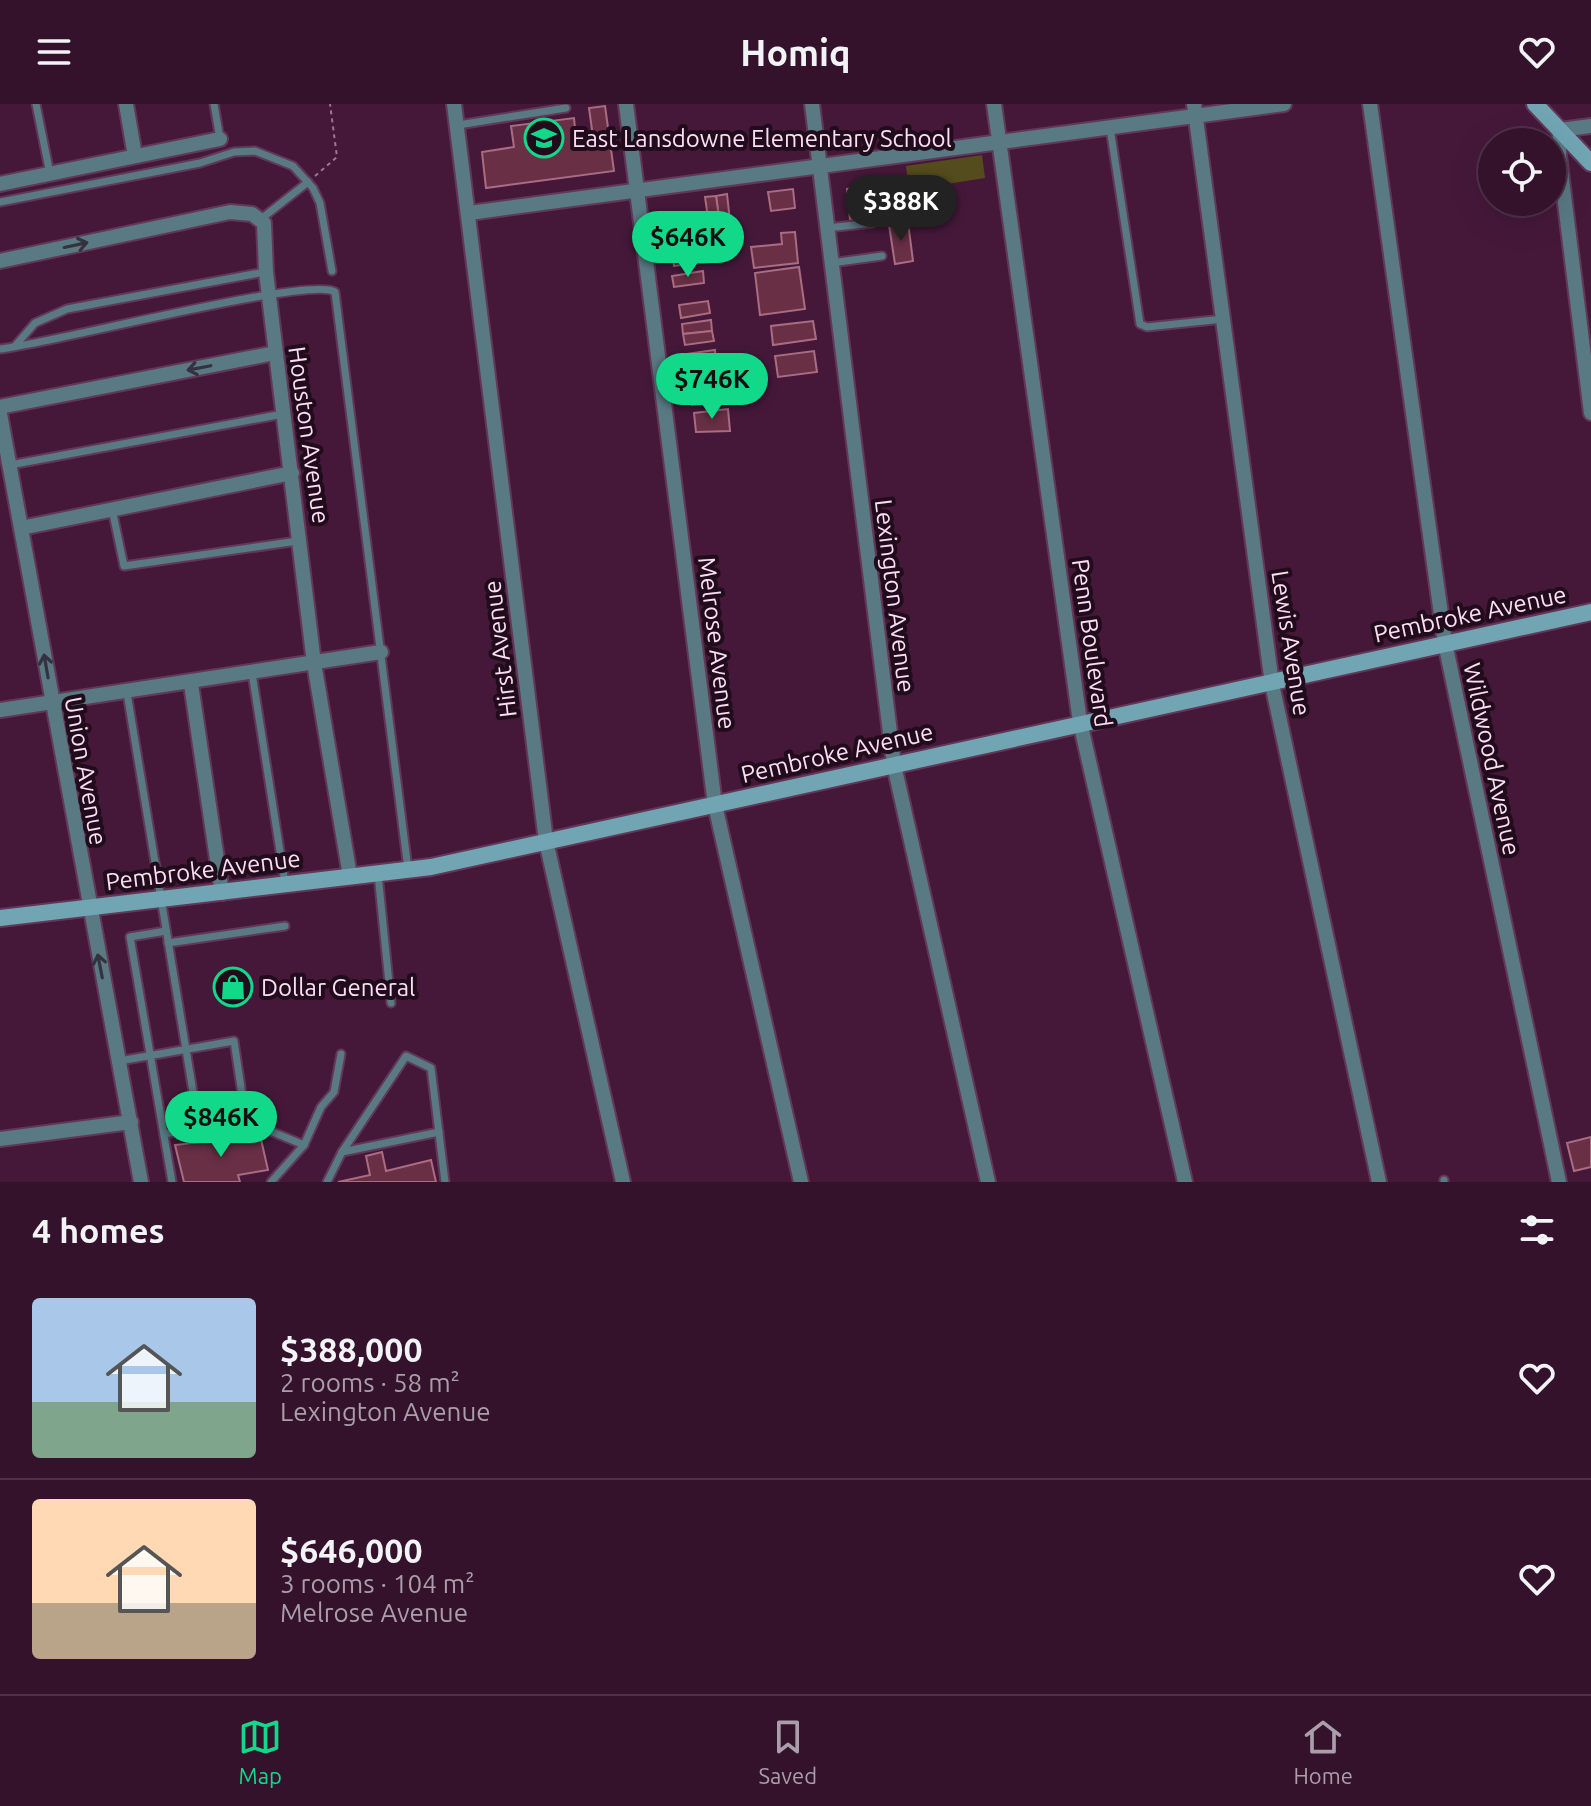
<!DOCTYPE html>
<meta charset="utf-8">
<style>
:root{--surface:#34122c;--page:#3c1b34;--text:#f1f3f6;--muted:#a99ea9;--line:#4e3248;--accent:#12d98a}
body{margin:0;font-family:Ubuntu,sans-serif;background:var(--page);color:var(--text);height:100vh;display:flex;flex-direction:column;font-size:30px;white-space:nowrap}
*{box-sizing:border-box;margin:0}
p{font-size:26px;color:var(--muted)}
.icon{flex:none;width:44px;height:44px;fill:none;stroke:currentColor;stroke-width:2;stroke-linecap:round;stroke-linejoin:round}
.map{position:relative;height:1078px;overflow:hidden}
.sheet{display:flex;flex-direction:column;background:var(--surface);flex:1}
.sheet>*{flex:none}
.fabs{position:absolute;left:1478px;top:24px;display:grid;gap:16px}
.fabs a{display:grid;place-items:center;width:88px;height:88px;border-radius:50%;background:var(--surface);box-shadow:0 8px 32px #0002,0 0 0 2px var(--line);font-size:40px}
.price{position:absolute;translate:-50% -68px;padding:0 18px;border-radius:28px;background:var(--accent);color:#111;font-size:26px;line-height:52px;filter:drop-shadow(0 2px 4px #0008)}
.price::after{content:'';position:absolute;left:50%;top:48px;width:24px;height:18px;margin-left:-12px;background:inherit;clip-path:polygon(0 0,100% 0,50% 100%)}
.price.active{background:#222;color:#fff}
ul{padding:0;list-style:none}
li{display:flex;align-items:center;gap:24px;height:200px;padding:0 32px}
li+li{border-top:2px solid var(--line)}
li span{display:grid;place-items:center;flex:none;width:224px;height:160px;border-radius:8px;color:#555}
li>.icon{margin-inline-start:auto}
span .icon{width:96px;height:96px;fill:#fffc;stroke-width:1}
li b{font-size:34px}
h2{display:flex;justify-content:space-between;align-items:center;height:96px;padding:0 32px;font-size:34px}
header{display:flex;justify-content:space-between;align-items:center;height:104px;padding:0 32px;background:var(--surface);font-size:36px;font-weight:700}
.tab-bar{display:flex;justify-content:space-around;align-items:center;height:112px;border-top:2px solid var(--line);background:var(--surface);font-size:22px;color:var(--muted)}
.tab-bar a{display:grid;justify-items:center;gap:4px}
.tab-bar .active{color:var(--accent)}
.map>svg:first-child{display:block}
.green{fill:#554c1d}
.building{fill:#682f45;stroke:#aa6c81;stroke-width:2}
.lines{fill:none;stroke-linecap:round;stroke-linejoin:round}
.lane-casing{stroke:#623857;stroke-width:11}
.street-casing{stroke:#623857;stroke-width:18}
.secondary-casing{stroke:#623857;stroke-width:20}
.path{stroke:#9d7792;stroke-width:2;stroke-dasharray:4 4;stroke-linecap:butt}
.lane{stroke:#597983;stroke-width:7}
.street{stroke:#597983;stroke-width:14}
.secondary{stroke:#71a5b4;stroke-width:16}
.oneway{stroke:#34323f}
.labels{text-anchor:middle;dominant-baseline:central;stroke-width:8;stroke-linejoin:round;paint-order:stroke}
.poi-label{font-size:24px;fill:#fcdef2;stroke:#200c1b;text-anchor:start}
.street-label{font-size:24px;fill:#fcdef2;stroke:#200c1b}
</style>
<header><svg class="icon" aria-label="menu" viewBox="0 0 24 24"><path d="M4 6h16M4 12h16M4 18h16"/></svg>Homiq<svg class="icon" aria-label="heart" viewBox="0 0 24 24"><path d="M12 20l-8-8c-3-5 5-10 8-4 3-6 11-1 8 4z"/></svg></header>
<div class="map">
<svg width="1591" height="1078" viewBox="0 0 1591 1078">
<rect width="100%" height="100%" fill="#45183a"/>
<!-- green -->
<path class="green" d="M982,51L985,74L909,86L906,62Z"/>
<!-- building -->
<g class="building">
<path d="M605,2L614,67L486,84L482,48L514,43L511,22L574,14L576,35L593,33L589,4Z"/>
<path d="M904,74L909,113L893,115V111L850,116L847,85L887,81L886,76Z"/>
<path d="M793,85L795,104L771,107L768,88Z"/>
<path d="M727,90L731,126L721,127L716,92Z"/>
<path d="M716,92L721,127L710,128L705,93Z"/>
<path d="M692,111L693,122L665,126L664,115Z"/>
<path d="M908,118L913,157L895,160L889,121Z"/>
<path d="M693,122L695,132L667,136L665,126Z"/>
<path d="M795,128L798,159L754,164L751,143L782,140L781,129Z"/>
<path d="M706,136L709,158L674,162L671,141Z"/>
<path d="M799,163L805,205L760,211L755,169Z"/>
<path d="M703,167L704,179L674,183L672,172Z"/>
<path d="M708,197L710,209L681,214L679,201Z"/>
<path d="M711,216L712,227L683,230L682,220Z"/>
<path d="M813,217L816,235L773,241L771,222Z"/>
<path d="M712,227L714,237L685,241L683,230Z"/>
<path d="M715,246L716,257L687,261L686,250Z"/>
<path d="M814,247L817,268L778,273L775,252Z"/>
<path d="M716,257L718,267L688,271L687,261Z"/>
<path d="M718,277L720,287L691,292L689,281Z"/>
<path d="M720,287L721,298L692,301L691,292Z"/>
<path d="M728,305L730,327L696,328L694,309Z"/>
<path d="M260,1031L268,1066L238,1071L240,1078H184L175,1041Z"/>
<path d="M1591,1033V1063L1574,1067L1567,1039Z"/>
<path d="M382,1048L386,1067L431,1056L436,1078H338L370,1071L366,1052Z"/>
</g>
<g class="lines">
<!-- lane casing -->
<g class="lane-casing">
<g id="lane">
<path d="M36,0L50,70"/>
<path d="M214,0L220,35"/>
<path d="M458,21L566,4"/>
<path d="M1110,24L1140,220L1147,223L1223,215"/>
<path d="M0,98L200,59L234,48L255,47L293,62L313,84L320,99L332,167"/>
<path d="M261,115L308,78"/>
<path d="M827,124L872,119"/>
<path d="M831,159L882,152"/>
<path d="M15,242L35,219L67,205L265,168"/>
<path d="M0,245C50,240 312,171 335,188L408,765"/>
<path d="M10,361L283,310"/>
<path d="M112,405L124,462L298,437"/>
<path d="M252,569L285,779"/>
<path d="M127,589L199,1024L164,1030"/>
<path d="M378,770L391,899"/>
<path d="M166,827L130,833L172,1078"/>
<path d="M168,839L285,822"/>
<path d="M119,957L234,937L246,1017L199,1024"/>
<path d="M246,1017L304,1041L271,1078"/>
<path d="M304,1041L321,1003L334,988L341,950"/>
<path d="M342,1048L439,1028"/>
<path d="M1444,1076V1078"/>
<path d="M327,1078L342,1048L406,952L431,964L445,1078"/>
</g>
</g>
<!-- street casing -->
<g class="street-casing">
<g id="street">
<path d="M126,0L135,52"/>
<path d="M454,0L546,737L623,1078"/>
<path d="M626,0L715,701L801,1078"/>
<path d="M812,0L894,661L988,1078"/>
<path d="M994,0L1080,618L1185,1078"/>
<path d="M1194,0L1272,580L1379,1078"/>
<path d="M1370,0L1445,539L1559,1078"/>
<path d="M1591,22L1560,26L1559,51L1591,309"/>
<path d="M0,80L220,35"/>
<path d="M469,109L1284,0"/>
<path d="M0,157L230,108L252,110L264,119L266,168L314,559L350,772"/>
<path d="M0,303L275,249"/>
<path d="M0,310L141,1078"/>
<path d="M21,424L292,369"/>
<path d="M191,580L222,789"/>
<path d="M0,606L381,548"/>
<path d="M0,1035L131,1018"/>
</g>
</g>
<!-- secondary casing -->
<g class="secondary-casing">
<g id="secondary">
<path d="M1535,0L1591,59"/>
<path d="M0,814L431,763L1591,508"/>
</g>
</g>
<!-- path -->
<path class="path" d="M315,72L337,53L330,0"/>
<!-- lane -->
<use href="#lane" class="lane"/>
<!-- street -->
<use href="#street" class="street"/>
<!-- secondary -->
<use href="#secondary" class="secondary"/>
</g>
<!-- one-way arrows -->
<defs><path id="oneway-shaft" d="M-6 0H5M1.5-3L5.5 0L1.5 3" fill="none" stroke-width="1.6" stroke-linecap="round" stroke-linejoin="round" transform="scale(2)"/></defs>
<g class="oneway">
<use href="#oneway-shaft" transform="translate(76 141) rotate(-12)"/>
<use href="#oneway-shaft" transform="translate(199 264) rotate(169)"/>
<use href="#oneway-shaft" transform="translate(46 562) rotate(-100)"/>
<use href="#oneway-shaft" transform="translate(100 862) rotate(-101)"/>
</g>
<!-- icons -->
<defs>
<g id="school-ring" transform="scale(2)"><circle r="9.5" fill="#200c1b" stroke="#12d98a" stroke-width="1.5"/><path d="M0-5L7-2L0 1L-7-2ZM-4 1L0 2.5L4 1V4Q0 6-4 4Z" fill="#12d98a"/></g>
<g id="shop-ring" transform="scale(2)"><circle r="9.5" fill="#200c1b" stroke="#12d98a" stroke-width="1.5"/><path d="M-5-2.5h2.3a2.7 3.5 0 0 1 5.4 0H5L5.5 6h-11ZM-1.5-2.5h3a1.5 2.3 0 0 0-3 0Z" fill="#12d98a"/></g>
</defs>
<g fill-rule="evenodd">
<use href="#school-ring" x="544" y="34"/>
<use href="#shop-ring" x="233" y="883"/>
</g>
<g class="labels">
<!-- poi labels -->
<g class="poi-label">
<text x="572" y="34">East Lansdowne Elementary School</text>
<text x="261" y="883">Dollar General</text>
</g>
<!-- street labels -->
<g class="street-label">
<text transform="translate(309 331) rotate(82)">Houston Avenue</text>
<text transform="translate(895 492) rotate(83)">Lexington Avenue</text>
<text transform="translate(1470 510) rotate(-12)">Pembroke Avenue</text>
<text transform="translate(717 539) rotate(83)">Melrose Avenue</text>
<text transform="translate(1092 539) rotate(82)">Penn Boulevard</text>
<text transform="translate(1291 539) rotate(81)">Lewis Avenue</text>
<text transform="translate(500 545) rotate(-97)">Hirst Avenue</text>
<text transform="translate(837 649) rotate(-13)">Pembroke Avenue</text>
<text transform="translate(1492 655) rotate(78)">Wildwood Avenue</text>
<text transform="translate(86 667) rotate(80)">Union Avenue</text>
<text transform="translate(203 766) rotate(-7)">Pembroke Avenue</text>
</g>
</g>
</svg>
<div class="fabs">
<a><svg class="icon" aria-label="locate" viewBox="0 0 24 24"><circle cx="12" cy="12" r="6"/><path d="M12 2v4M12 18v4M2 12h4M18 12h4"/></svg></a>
</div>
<b class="price active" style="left:901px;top:139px">$388K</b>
<b class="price" style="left:688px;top:175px">$646K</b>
<b class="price" style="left:712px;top:317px">$746K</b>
<b class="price" style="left:221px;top:1055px">$846K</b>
</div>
<section class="sheet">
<h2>4 homes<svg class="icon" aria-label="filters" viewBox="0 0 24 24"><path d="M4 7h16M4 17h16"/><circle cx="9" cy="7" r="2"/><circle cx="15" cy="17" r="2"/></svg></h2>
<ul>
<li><span style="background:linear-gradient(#a9c7e8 65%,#7fa58c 0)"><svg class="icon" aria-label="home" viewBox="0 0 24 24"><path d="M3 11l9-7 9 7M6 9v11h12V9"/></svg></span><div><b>$388,000</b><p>2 rooms · 58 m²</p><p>Lexington Avenue</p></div><svg class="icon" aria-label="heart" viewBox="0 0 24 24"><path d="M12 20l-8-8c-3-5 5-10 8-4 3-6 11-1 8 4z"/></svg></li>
<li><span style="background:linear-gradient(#ffd9b3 65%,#b9a48a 0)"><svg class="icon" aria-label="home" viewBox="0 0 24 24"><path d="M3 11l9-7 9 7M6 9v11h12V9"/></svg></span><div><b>$646,000</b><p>3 rooms · 104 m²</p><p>Melrose Avenue</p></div><svg class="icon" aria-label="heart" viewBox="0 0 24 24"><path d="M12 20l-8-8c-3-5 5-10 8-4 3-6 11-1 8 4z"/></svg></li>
</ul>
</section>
<nav class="tab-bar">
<a class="active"><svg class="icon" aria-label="map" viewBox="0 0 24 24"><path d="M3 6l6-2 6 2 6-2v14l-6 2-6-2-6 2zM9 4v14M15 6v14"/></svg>Map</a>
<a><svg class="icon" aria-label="saved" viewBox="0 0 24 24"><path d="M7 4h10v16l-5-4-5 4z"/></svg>Saved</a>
<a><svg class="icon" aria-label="home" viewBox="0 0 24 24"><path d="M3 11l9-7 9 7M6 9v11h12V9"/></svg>Home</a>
</nav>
